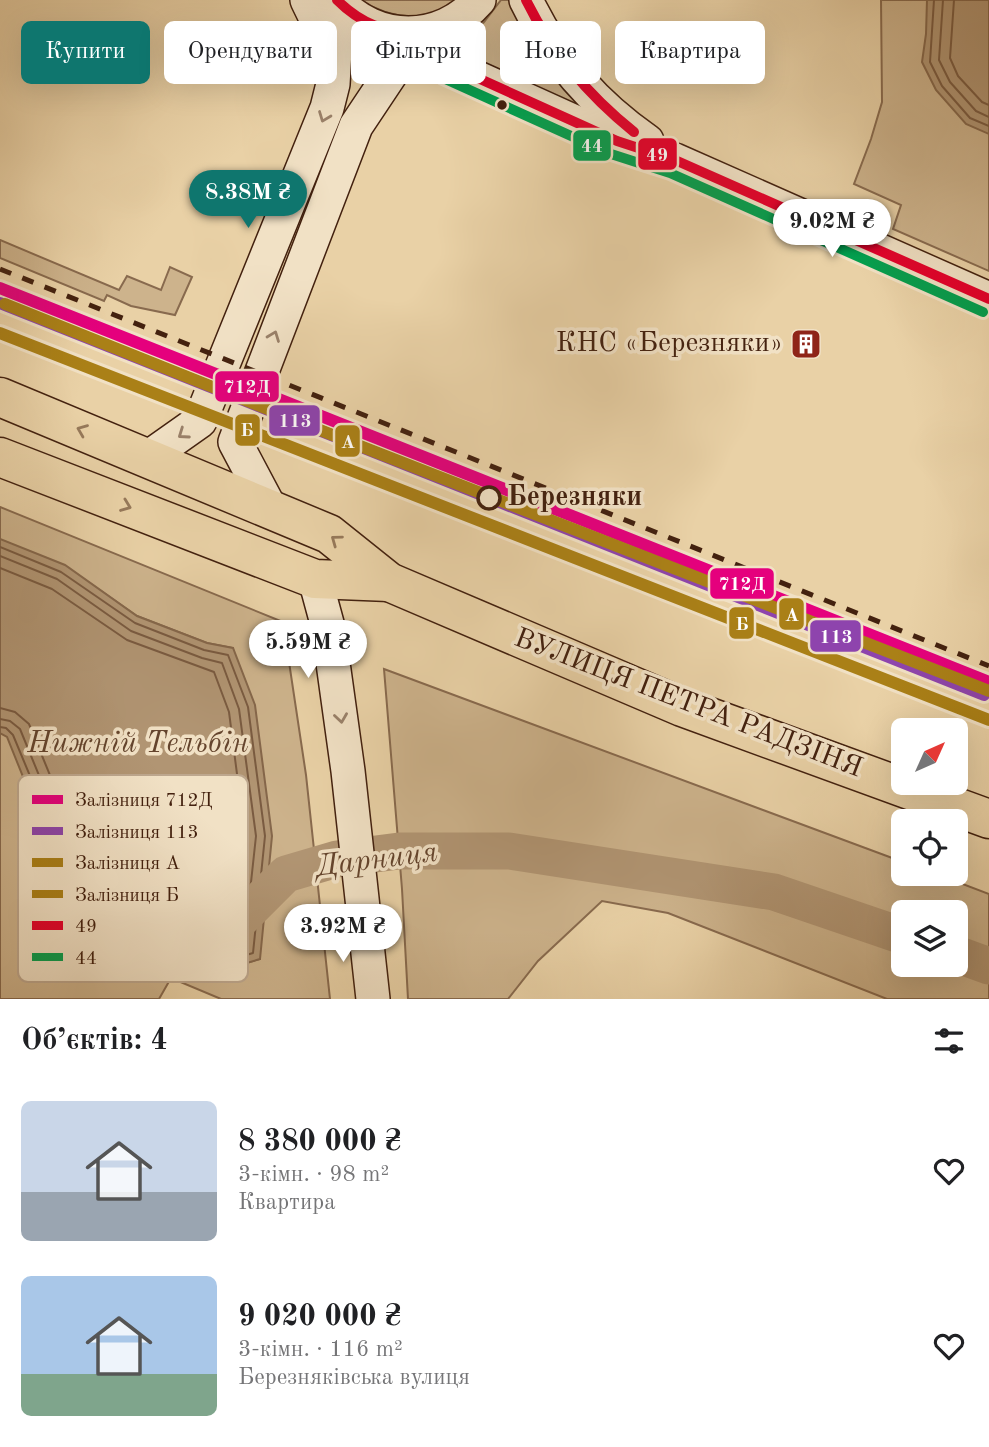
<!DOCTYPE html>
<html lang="uk">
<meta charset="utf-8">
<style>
:root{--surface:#fff;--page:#f6f6f6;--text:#202124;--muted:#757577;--accent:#0f766e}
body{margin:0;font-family:"Old Standard TT",serif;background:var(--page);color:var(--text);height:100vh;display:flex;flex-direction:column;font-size:26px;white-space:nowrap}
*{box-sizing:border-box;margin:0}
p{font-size:23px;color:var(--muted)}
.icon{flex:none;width:38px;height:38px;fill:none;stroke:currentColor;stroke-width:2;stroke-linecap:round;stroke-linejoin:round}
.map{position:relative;height:999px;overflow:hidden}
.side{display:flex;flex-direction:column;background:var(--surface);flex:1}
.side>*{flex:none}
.top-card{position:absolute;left:21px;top:21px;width:948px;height:63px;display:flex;gap:14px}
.needle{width:46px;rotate:45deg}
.controls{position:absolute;left:891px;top:718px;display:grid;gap:14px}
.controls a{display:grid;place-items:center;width:77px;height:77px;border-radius:10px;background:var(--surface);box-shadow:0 7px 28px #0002;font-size:35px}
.price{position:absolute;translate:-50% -60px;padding:0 16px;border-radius:24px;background:#fff;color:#222;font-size:23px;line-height:46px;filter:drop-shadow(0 2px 4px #0008)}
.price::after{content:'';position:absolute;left:50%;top:42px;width:21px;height:16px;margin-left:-10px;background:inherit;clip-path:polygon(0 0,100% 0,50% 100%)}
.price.active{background:var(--accent);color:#fff}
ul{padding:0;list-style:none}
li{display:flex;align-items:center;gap:21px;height:175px;padding:0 21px}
li span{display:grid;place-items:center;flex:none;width:196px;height:140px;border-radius:10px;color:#555}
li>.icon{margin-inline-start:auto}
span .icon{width:84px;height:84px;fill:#fffc;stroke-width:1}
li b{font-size:30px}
h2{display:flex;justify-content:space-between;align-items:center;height:84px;padding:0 21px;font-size:30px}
.pill{padding:0 24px;border-radius:10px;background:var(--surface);box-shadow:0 7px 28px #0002;font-size:24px;line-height:63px}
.pill.active{background:var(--accent);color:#fff}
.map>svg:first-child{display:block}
.green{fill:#cdb38c;stroke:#886a4e;stroke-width:2;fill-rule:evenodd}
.water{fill:#b19573;stroke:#85674b;stroke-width:2}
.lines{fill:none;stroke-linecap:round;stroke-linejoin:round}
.shore{stroke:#7a5b41;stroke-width:2}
.river{stroke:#b19573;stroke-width:37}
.secondary-casing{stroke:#43210f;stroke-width:36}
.primary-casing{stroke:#43210f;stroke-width:41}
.secondary{stroke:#f1e1c5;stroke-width:33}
.primary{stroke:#e9d1a6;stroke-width:38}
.rail{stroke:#43210f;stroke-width:5;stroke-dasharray:12 12;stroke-linecap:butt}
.bus-1-casing{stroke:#f1e1c5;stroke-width:16}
.bus-2-casing{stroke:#f1e1c5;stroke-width:16}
.bus-1{stroke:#e4002b;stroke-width:10}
.bus-2{stroke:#039f4e;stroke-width:10}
.rail-1-casing{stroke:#f1e1c5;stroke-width:18}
.rail-2-casing{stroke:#f1e1c5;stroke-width:18}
.rail-3-casing{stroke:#f1e1c5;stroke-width:18}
.rail-4-casing{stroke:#f1e1c5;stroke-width:18}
.rail-1{stroke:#e5007d;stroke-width:12}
.rail-2{stroke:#8e44ad;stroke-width:12}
.rail-3{stroke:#aa8017;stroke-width:12}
.rail-4{stroke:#aa8017;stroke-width:12}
.oneway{stroke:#9a816a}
.oneway2{stroke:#96795a}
.bus-dot{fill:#43210f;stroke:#f1e1c5;stroke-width:2.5}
.stop-dot{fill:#f1e1c5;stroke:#43210f;stroke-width:3.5}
.labels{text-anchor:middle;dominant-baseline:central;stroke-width:7;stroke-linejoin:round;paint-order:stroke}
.poi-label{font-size:28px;fill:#43210f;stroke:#f1e1c5;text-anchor:end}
.stop-label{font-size:28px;font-weight:bold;fill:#43210f;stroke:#f1e1c5;text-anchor:start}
.street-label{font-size:28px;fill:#43210f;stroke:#f1e1c5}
.water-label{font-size:30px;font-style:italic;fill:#64442d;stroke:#f1e1c5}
.key{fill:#f1e1c5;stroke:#bda78e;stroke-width:2}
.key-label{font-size:19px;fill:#43210f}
.line-badge{stroke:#f1e1c5;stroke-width:2.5}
.badge-label{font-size:19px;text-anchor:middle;font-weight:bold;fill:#fff}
</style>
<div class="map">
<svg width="989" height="999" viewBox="0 0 989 999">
<rect width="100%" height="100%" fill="#e9d1a6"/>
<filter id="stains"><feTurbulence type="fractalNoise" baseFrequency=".00286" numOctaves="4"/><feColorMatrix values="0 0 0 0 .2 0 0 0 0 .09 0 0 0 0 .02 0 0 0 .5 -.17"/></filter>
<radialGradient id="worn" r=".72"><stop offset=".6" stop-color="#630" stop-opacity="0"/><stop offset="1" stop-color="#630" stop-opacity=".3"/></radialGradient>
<!-- green -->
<g class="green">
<path d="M361,0H457C427,23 391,20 361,0Z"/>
<path d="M501,0H517L613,127L453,50L484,22Z"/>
<path d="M881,0H989V271L893,229L901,205L854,184L871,139L882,102Z"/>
<path d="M0,240L119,290L127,276L161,290L170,267L192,277L175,315L131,306L107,295L104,301L0,258Z"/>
<path d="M0,507L283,622L306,775L330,999H221L171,978L159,999H0ZM68,568L137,616L207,643L233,648L260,959L192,979L116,947Z"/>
<path d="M384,669L903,862V873H934L989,894V999H887L668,913L602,901L538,961L508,999H408L402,889ZM903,912H956V964H903Z"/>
</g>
<!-- water -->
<g class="water">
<path d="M927,0H989V134L966,124L936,90L922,62L926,34Z"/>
<path d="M0,539L65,565L137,616L207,643L233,648L255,705L272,836L260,959L192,979L116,947L65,881L7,737L0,733Z"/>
</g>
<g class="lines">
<!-- shore -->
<g class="shore">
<path d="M934,0L930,62L942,86L970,118L989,126"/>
<path d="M943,0L939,60L950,82L976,111L989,117"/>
<path d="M954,0L950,58L958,76L982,102L989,105"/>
<path d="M0,547L61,572L135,623L204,650L228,655L248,707L265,836L253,953L192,971L121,941L72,877L13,735L6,728L0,727"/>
<path d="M0,556L57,579L131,631L202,658L222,663L239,709L256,836L244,947L193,962L126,934L79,873L20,729L10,721L0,719"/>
<path d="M0,568L52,589L127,640L214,672L229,712L245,836L235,939L193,951L133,925L88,868L29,724L15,712L0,708"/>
</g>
<!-- river -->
<g class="river">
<path d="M227,926L242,918L286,874L337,859L399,851H509L774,892L903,936"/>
<path d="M956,954L989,966"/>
</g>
<!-- secondary casing -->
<g class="secondary-casing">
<g id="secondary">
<path d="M307,0L324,35L330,55"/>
<path d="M337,0C376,44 441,44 479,0"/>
<path d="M526,0C553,57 595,105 647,141"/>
<path d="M418,33L437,56L449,65L617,141L675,160L989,299"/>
<path d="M149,457L200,421L327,108L333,84L338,1"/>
<path d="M271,510L235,442L356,126L418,33"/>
<path d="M315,579L328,627L348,771L373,999"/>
</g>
</g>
<!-- primary casing -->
<g class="primary-casing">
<g id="primary">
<path d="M0,397L329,534L389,582L682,707L989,819"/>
<path d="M0,457L315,579L389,582"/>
</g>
</g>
<!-- secondary -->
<use href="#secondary" class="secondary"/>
<!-- primary -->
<use href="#primary" class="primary"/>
<!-- rail -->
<path class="rail" d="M0,269L989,666"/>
<!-- bus-1 casing -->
<g class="bus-1-casing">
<g id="bus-1">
<path d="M337,0C360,23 385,33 418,33L437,56L449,65L617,141L675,160L989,299"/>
<path d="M526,0C552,53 588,95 634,132"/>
</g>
</g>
<!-- bus-2 casing -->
<g class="bus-2-casing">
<path id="bus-2" d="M407,42L427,66L443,78L611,154L670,173L983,312"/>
</g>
<!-- bus-1 -->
<use href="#bus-1" class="bus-1"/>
<!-- bus-2 -->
<use href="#bus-2" class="bus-2"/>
<!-- rail-1 casing -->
<g class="rail-1-casing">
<path id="rail-1" d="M0,288L989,682"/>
</g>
<!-- rail-2 casing -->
<g class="rail-2-casing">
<path id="rail-2" d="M0,303L984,695"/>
</g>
<!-- rail-3 casing -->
<g class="rail-3-casing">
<path id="rail-3" d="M5,304L355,444L989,691"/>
</g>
<!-- rail-4 casing -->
<g class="rail-4-casing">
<path id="rail-4" d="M0,333L989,720"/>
</g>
<!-- rail-1 -->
<use href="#rail-1" class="rail-1"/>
<!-- rail-2 -->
<use href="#rail-2" class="rail-2"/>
<!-- rail-3 -->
<use href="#rail-3" class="rail-3"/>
<!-- rail-4 -->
<use href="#rail-4" class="rail-4"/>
</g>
<!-- one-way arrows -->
<defs><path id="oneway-chevron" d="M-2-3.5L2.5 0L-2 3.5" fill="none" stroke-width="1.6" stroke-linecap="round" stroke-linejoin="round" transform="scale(1.75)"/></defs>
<g class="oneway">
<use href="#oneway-chevron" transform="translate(324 117) rotate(111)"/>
<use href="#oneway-chevron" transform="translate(274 336) rotate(-69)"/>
<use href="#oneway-chevron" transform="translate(183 434) rotate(145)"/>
<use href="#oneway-chevron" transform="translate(341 718) rotate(82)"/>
</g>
<g class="oneway2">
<use href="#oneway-chevron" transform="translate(82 430) rotate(-158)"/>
<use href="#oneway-chevron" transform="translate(126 506) rotate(21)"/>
<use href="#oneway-chevron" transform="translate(336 540) rotate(-144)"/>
</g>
<!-- icons -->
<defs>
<g id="building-square" transform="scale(1.575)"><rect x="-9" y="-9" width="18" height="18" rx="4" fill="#8f2418" stroke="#f1e1c5"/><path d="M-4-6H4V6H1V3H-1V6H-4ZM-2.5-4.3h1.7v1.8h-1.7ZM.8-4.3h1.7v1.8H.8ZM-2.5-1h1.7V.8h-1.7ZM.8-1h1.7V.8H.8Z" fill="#fff"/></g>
</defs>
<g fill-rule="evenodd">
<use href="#building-square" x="806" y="344"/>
</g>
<!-- markers -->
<circle class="bus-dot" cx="502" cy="105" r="6"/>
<circle class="stop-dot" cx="489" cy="498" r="11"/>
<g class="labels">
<!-- poi labels -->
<g class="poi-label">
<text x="783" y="344">КНС «Березняки»</text>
</g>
<!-- stop labels -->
<g class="stop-label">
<text x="507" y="498">Березняки</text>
</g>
<!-- street labels -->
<g class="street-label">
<text transform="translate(688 704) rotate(21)">ВУЛИЦЯ ПЕТРА РАДЗІНЯ</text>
</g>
<!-- water labels -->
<g class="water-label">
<text x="138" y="744">Нижній Тельбін</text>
<text transform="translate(377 860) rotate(-7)">Дарниця</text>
</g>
</g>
<!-- legend -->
<rect x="18" y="775" width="230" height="207" rx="10" class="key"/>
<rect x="32" y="795" width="31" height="9" fill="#e5007d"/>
<rect x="32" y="827" width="31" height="8" fill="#8e44ad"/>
<rect x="32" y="858" width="31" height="9" fill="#aa8017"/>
<rect x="32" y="890" width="31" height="8" fill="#aa8017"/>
<rect x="32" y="921" width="31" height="9" fill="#e4002b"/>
<rect x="32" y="953" width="31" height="8" fill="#039f4e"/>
<g class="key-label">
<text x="75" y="806">Залізниця 712Д</text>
<text x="75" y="838">Залізниця 113</text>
<text x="75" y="869">Залізниця A</text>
<text x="75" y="901">Залізниця Б</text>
<text x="75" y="932">49</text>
<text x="75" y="964">44</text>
</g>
<g class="line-badge">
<rect x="572" y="129" width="40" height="33" rx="7" fill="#039f4e"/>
<rect x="637" y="137" width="41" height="34" rx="7" fill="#e4002b"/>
<rect x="214" y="370" width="66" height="33" rx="7" fill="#e5007d"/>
<rect x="268" y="404" width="53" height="33" rx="7" fill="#8e44ad"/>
<rect x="234" y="413" width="27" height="34" rx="7" fill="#aa8017"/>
<rect x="334" y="424" width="27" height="34" rx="7" fill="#aa8017"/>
<rect x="709" y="567" width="66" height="33" rx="7" fill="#e5007d"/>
<rect x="778" y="597" width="27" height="34" rx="7" fill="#aa8017"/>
<rect x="728" y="606" width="27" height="34" rx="7" fill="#aa8017"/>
<rect x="809" y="619" width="53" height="34" rx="7" fill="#8e44ad"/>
</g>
<g class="badge-label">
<text x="592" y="152">44</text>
<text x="657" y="161">49</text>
<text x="247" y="393">712Д</text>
<text x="295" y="427">113</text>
<text x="247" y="436">Б</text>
<text x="348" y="448">A</text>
<text x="742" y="590">712Д</text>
<text x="792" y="621">A</text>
<text x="742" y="630">Б</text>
<text x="836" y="643">113</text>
</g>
<rect width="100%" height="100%" filter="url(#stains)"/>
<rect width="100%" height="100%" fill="url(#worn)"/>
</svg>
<div class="controls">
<a><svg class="needle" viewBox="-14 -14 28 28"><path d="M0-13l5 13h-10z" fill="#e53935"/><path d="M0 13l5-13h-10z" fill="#757577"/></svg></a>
<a><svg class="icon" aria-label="locate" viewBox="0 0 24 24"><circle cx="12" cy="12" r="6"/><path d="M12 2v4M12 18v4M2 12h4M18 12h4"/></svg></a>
<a><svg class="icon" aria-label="layers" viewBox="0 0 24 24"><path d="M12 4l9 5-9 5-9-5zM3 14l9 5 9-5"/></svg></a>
</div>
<b class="price active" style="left:248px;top:230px">8.38M ₴</b>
<b class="price" style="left:832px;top:259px">9.02M ₴</b>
<b class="price" style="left:308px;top:680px">5.59M ₴</b>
<b class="price" style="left:343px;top:964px">3.92M ₴</b>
<div class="top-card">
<a class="pill active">Купити</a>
<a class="pill">Орендувати</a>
<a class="pill">Фільтри</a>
<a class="pill">Нове</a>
<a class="pill">Квартира</a>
</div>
</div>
<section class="side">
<h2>Об’єктів: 4<svg class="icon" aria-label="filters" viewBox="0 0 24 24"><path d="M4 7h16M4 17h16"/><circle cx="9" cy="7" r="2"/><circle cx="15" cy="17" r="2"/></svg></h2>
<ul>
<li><span style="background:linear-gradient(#c9d6e8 65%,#9aa5b1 0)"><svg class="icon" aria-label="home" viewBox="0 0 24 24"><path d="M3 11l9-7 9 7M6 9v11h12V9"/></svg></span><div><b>8 380 000 ₴</b><p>3-кімн. · 98 m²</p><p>Квартира</p></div><svg class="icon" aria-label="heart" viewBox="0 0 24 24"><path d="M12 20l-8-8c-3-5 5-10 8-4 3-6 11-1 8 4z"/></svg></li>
<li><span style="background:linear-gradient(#a9c7e8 70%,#7fa58c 0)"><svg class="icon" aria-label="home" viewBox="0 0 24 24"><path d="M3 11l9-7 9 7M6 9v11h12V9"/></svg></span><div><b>9 020 000 ₴</b><p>3-кімн. · 116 m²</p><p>Березняківська вулиця</p></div><svg class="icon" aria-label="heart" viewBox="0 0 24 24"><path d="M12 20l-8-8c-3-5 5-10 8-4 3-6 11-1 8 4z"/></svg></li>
</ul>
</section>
